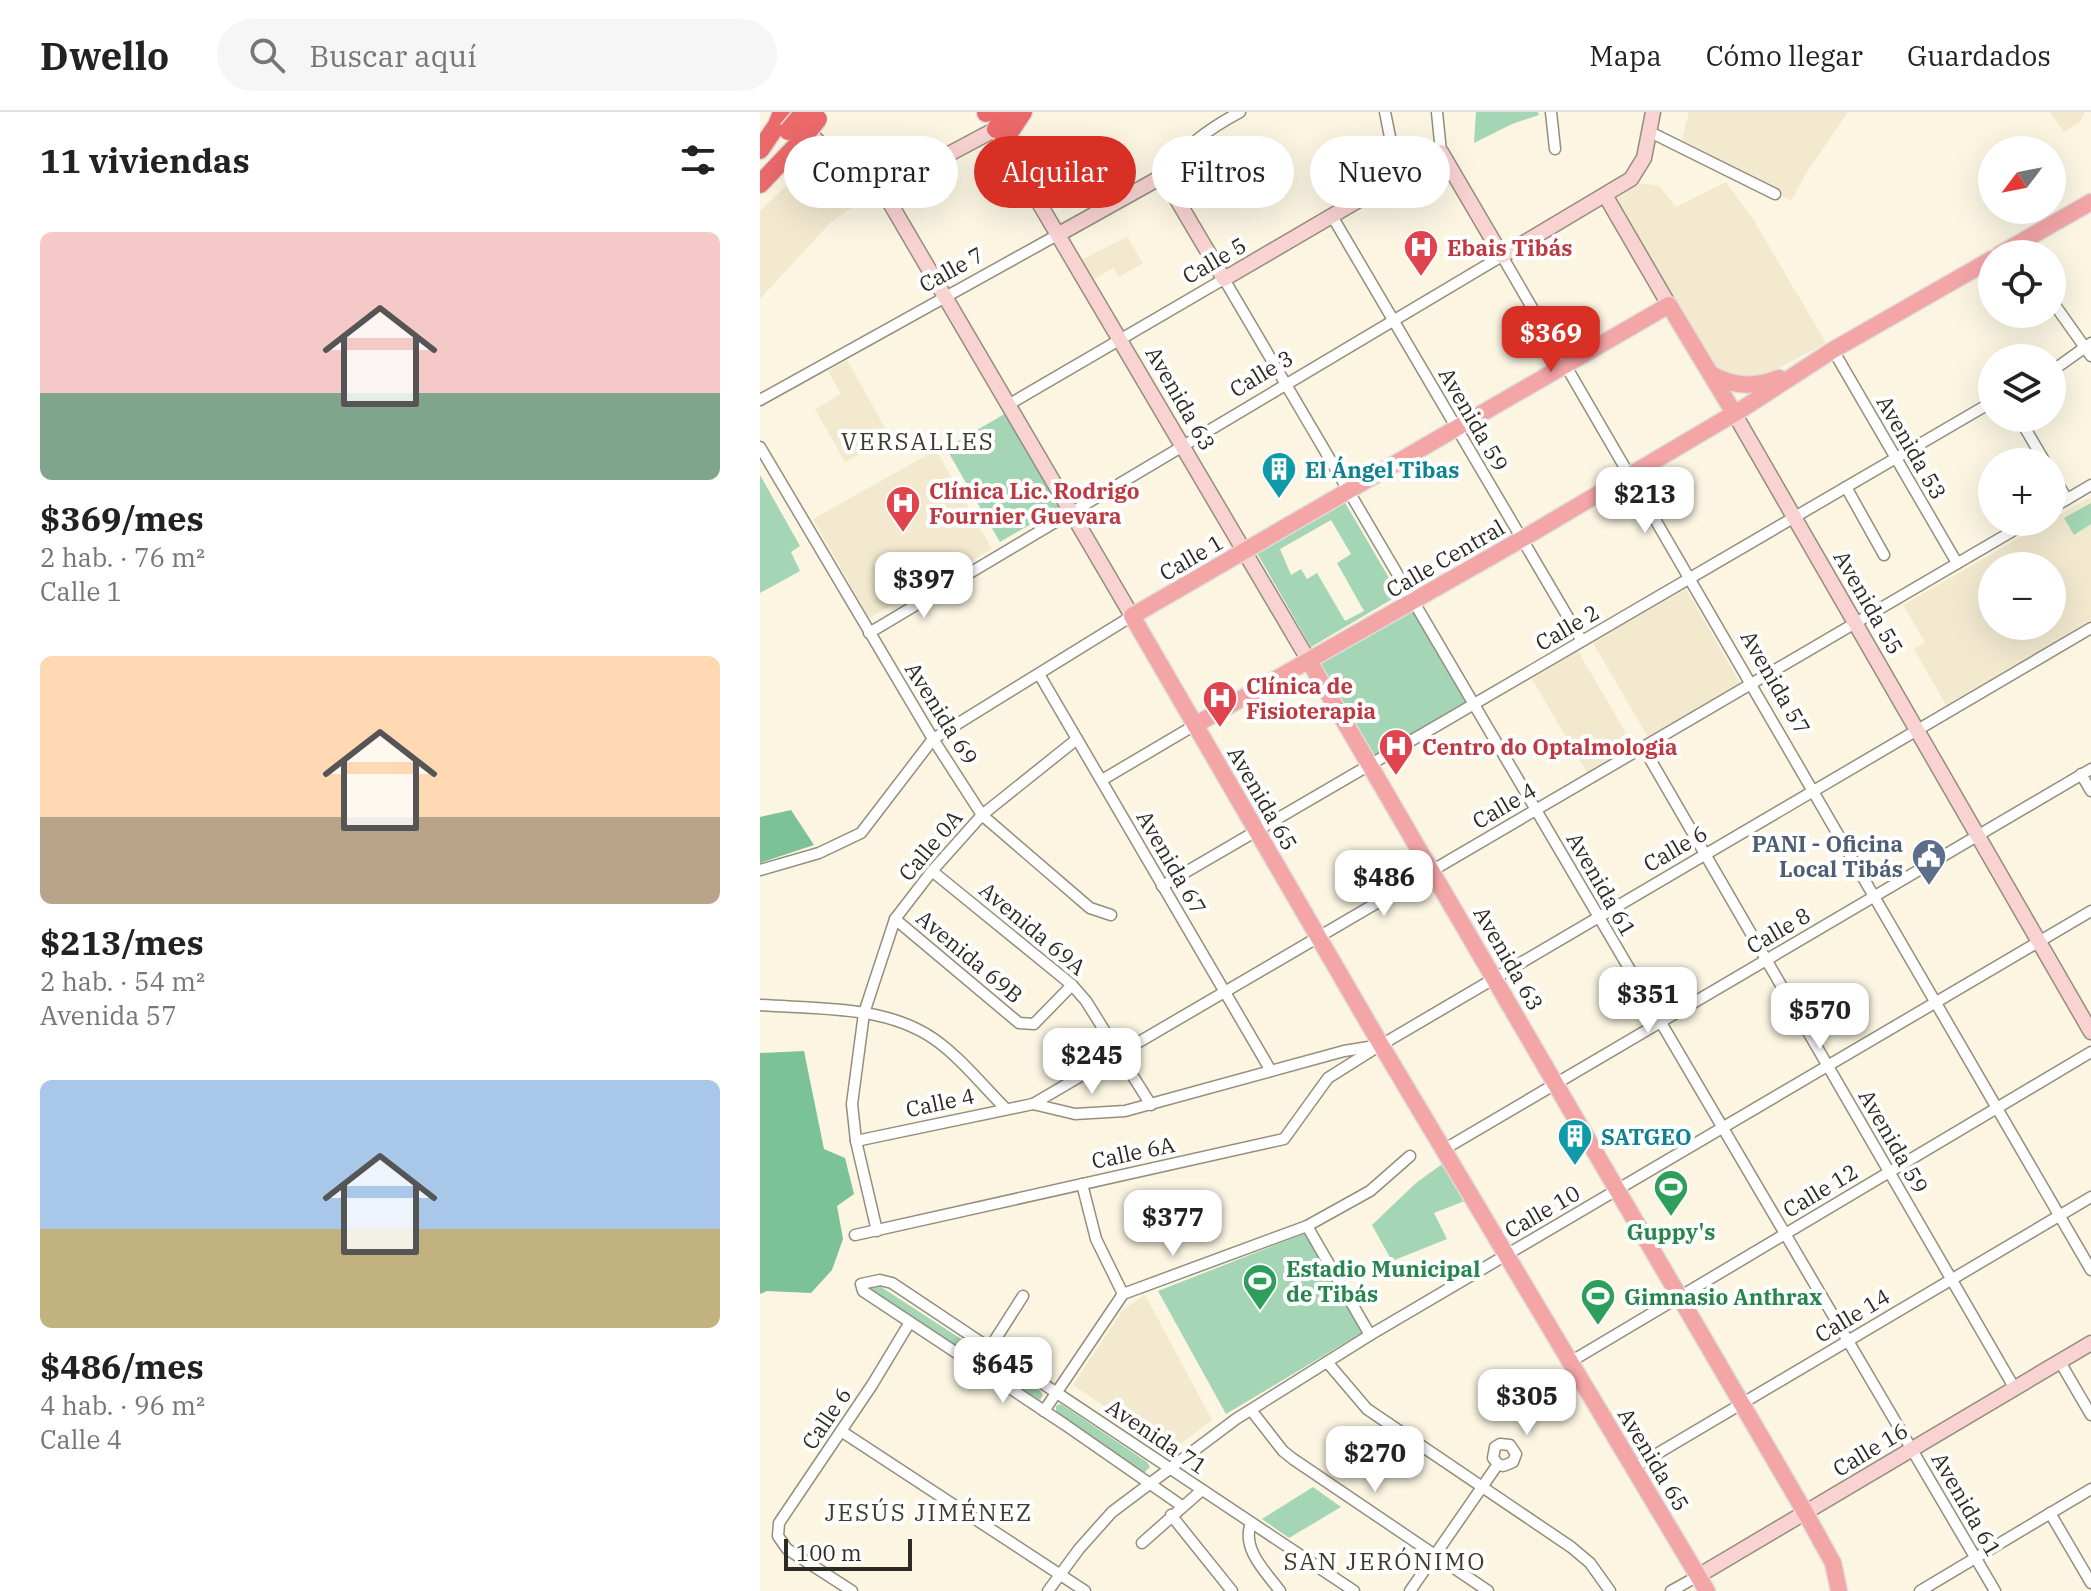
<!DOCTYPE html>
<html lang="es">
<meta charset="utf-8">
<style>
:root{--surface:#fff;--page:#f6f6f6;--text:#222;--muted:#767676;--line:#e0e0e0;--accent:#d93025}
body{margin:0;font-family:"IBM Plex Serif",serif;background:var(--page);color:var(--text);height:100vh;display:flex;flex-direction:column;font-size:30px;white-space:nowrap}
*{box-sizing:border-box;margin:0}
p{font-size:26px;color:var(--muted)}
.icon{flex:none;width:44px;height:44px;fill:none;stroke:currentColor;stroke-width:2;stroke-linecap:round;stroke-linejoin:round}
.map{position:relative;flex:1;overflow:hidden}
.sheet{display:flex;flex-direction:column;background:var(--surface);width:760px}
.sheet>*{flex:none}
.guide{position:absolute;left:24px;top:24px;width:760px;height:72px;display:flex;gap:16px}
.needle{width:52px;rotate:238deg}
.fabs{position:absolute;left:1218px;top:24px;display:grid;gap:16px}
.fabs a{display:grid;place-items:center;width:88px;height:88px;border-radius:50%;background:var(--surface);box-shadow:0 8px 32px #0002;font-size:40px}
.scale{position:absolute;left:24px;bottom:20px;width:128px;box-sizing:border-box;padding-left:8px;border:4px solid #2c2a23;border-top:0;font-size:22px;line-height:28px;white-space:nowrap;color:#2c2a23;-webkit-text-stroke:6px #fff;paint-order:stroke}
.price{position:absolute;translate:-50% -68px;padding:0 18px;border-radius:16px;background:#fff;color:#222;font-size:26px;line-height:52px;filter:drop-shadow(0 2px 4px #0008)}
.price::after{content:'';position:absolute;left:50%;top:48px;width:24px;height:18px;margin-left:-12px;background:inherit;clip-path:polygon(0 0,100% 0,50% 100%)}
.price.active{background:var(--accent);color:#fff}
ul{padding:0;list-style:none}
li{display:grid;align-content:center;gap:16px;height:424px;padding:0 40px}
li span{display:grid;place-items:center;height:248px;border-radius:12px;color:#555}
li>.icon{margin-inline-start:auto}
span .icon{width:144px;height:144px;fill:#fffc;stroke-width:1}
li b{font-size:34px}
h2{display:flex;justify-content:space-between;align-items:center;height:96px;padding:0 40px;font-size:34px}
.tag{padding:0 28px;border-radius:36px;background:var(--surface);box-shadow:0 8px 32px #0002;font-size:28px;line-height:72px}
.tag.active{background:var(--accent);color:#fff}
header{display:flex;align-items:center;gap:48px;box-sizing:border-box;height:112px;padding:0 40px;background:var(--surface);border-bottom:2px solid var(--line)}
header strong{font-size:38px}
nav{display:flex;gap:44px;margin-inline-start:auto;font-size:28px}
.search{width:560px;height:72px;background:var(--page);display:flex;align-items:center;gap:20px;box-sizing:border-box;padding:0 28px;border-radius:44px;color:var(--muted);font-size:30px}
main{display:flex;flex:1;min-height:0}
.map>svg:first-child{display:block}
.built{fill:#f2e9cf;fill-rule:evenodd}
.green{fill:#a4d5b5;fill-rule:evenodd}
.forest{fill:#7bc396}
.lines{fill:none;stroke-linecap:round;stroke-linejoin:round}
.street-casing{stroke:#948e7d;stroke-width:13}
.secondary-casing{stroke:#948e7d;stroke-width:17}
.primary-casing{stroke:#dddddc;stroke-width:19}
.highway-casing{stroke:#dddddc;stroke-width:21}
.street{stroke:#fff;stroke-width:10}
.secondary{stroke:#f9d2d2;stroke-width:14}
.primary{stroke:#f4a5a6;stroke-width:16}
.highway{stroke:#ec696a;stroke-width:18}
.highway-bridge-casing{stroke:#dddddc;stroke-width:21;stroke-linecap:butt}
.highway-bridge{stroke:#ec696a;stroke-width:18}
.labels{text-anchor:middle;dominant-baseline:central;stroke-width:8;stroke-linejoin:round;paint-order:stroke}
.health-label{font-size:22px;font-weight:bold;fill:#be3a42;stroke:#fff;text-anchor:start}
.street-label{font-size:22px;fill:#2c2a23;stroke:#fff}
.culture-label{font-size:22px;font-weight:bold;fill:#0d838f;stroke:#fff;text-anchor:start}
.service-label{font-size:22px;font-weight:bold;fill:#4e5e75;stroke:#fff;text-anchor:end}
.leisure-label{font-size:22px;font-weight:bold;fill:#27864d;stroke:#fff;text-anchor:start}
.neighbourhood-label{font-size:24px;letter-spacing:2px;fill:#403b2c;stroke:#fff}
</style>
<header>
<strong>Dwello</strong>
<div class="search"><svg class="icon" aria-label="search" viewBox="0 0 24 24"><circle cx="10" cy="10" r="6"/><path d="M15 15l6 6"/></svg>Buscar aquí</div>
<nav><a>Mapa</a><a>Cómo llegar</a><a>Guardados</a></nav>
</header>
<main>
<section class="sheet">
<h2>11 viviendas<svg class="icon" aria-label="filters" viewBox="0 0 24 24"><path d="M4 7h16M4 17h16"/><circle cx="9" cy="7" r="2"/><circle cx="15" cy="17" r="2"/></svg></h2>
<ul>
<li><span style="background:linear-gradient(#f6c9c9 65%,#7fa58c 0)"><svg class="icon" aria-label="home" viewBox="0 0 24 24"><path d="M3 11l9-7 9 7M6 9v11h12V9"/></svg></span><div><b>$369/mes</b><p>2 hab. · 76 m²</p><p>Calle 1</p></div></li>
<li><span style="background:linear-gradient(#ffd9b3 65%,#b9a48a 0)"><svg class="icon" aria-label="home" viewBox="0 0 24 24"><path d="M3 11l9-7 9 7M6 9v11h12V9"/></svg></span><div><b>$213/mes</b><p>2 hab. · 54 m²</p><p>Avenida 57</p></div></li>
<li><span style="background:linear-gradient(#a9c7e8 60%,#c2b280 0)"><svg class="icon" aria-label="home" viewBox="0 0 24 24"><path d="M3 11l9-7 9 7M6 9v11h12V9"/></svg></span><div><b>$486/mes</b><p>4 hab. · 96 m²</p><p>Calle 4</p></div></li>
</ul>
</section>
<div class="map">
<svg width="1331" height="1479" viewBox="0 0 1331 1479">
<rect width="100%" height="100%" fill="#fbf5e2"/>
<!-- built -->
<g class="built">
<path d="M929,0H1088L1045,63L1031,89L922,28Z"/>
<path d="M1290,0H1325L1320,10L1304,20Z"/>
<path d="M58,44L104,88L71,110L0,187V99Z"/>
<path d="M966,70L993,107L1066,231L998,267H970L954,257L855,88L879,72H888L899,74L916,95Z"/>
<path d="M367,125L383,151L359,165L353,156L330,170L319,149Z"/>
<path d="M87,248L130,325L85,350L55,297L81,282L68,259Z"/>
<path d="M176,338L232,437L109,506L53,407Z"/>
<path d="M1331,385V508L1186,593L1154,537L1165,530L1143,493L1287,410H1292V407ZM1232,454H1292V514H1232Z"/>
<path d="M926,477L980,571L888,625L833,531Z"/>
<path d="M818,539L874,635L828,662L772,567Z"/>
<path d="M385,1183L452,1308L411,1339L313,1273L363,1198Z"/>
</g>
<!-- green -->
<g class="green">
<path d="M716,0H778L779,3L752,12L714,31Z"/>
<path d="M248,300L302,394L240,430L186,336Z"/>
<path d="M0,363L40,434L31,440L40,459L0,481Z"/>
<path d="M584,389L639,483L551,535L497,441ZM571,408L591,442L577,451L604,499L585,509L557,461L547,467L541,457L531,463L520,437Z"/>
<path d="M1331,391V412L1314,423L1304,406Z"/>
<path d="M656,494L711,588L611,648L556,551Z"/>
<path d="M685,1050L707,1088L674,1101L687,1127L632,1149L612,1113L656,1071Z"/>
<path d="M546,1121L603,1220L466,1302L398,1179Z"/>
<path d="M118,1173L215,1236L219,1242L214,1246L107,1175Z"/>
<path d="M229,1247L278,1276L283,1283L280,1288L235,1261L226,1251Z"/>
<path d="M301,1292L387,1350L390,1355L384,1361L296,1302V1294Z"/>
<path d="M553,1375L581,1395L529,1426L502,1407Z"/>
</g>
<!-- forest -->
<g class="forest">
<path d="M31,698L54,733L0,751V705Z"/>
<path d="M44,939L64,1037L85,1046L94,1082L77,1094L83,1127L72,1158L51,1181L7,1179L0,1182V941Z"/>
</g>
<g class="lines">
<!-- street casing -->
<g class="street-casing">
<g id="street">
<path d="M625,0L638,65"/>
<path d="M677,0L681,40"/>
<path d="M791,0L795,37"/>
<path d="M890,20L1015,82"/>
<path d="M403,64C424,35 448,17 480,0"/>
<path d="M572,104L822,529"/>
<path d="M1292,189L1331,244"/>
<path d="M1073,238L1197,451"/>
<path d="M1292,259L1331,231"/>
<path d="M0,288L299,122"/>
<path d="M248,293L464,167L1235,1479"/>
<path d="M1259,306L1285,350"/>
<path d="M0,335L173,627L222,703L330,796L351,803"/>
<path d="M1292,362L1307,387"/>
<path d="M1086,375L1124,443"/>
<path d="M1292,396L1331,373"/>
<path d="M109,521L742,144L1331,1158"/>
<path d="M279,562L511,959"/>
<path d="M883,635L1255,1277"/>
<path d="M1321,662L1331,679"/>
<path d="M342,668L435,613"/>
<path d="M0,758L59,741L101,721L173,627L372,504"/>
<path d="M172,759L312,873L326,889L391,993"/>
<path d="M402,774L1232,290"/>
<path d="M135,807L259,911L274,912L312,873"/>
<path d="M0,893C57,897 125,893 174,927C200,945 223,974 245,996"/>
<path d="M273,992L315,1002L365,999L584,939L621,933L1331,516"/>
<path d="M96,1029L273,992L1268,410"/>
<path d="M683,1038L1331,657"/>
<path d="M322,1072L336,1127L363,1182"/>
<path d="M547,1114L610,1223"/>
<path d="M117,1119L96,1029L92,992L104,901L135,807L172,759L222,703L317,627"/>
<path d="M95,1123L524,1027L568,966L614,937"/>
<path d="M567,1250L607,1297L811,1435L830,1451L850,1479"/>
<path d="M810,1250L1331,940"/>
<path d="M1300,1250L1331,1303"/>
<path d="M217,1256L263,1184"/>
<path d="M491,1298L523,1339L533,1347L728,1479"/>
<path d="M284,1299L363,1182L547,1114L610,1079L650,1044"/>
<path d="M81,1319L325,1479"/>
<path d="M873,1356L1331,1085"/>
<path d="M422,1394L304,1312L103,1179L101,1172L120,1168L132,1171L594,1479"/>
<path d="M1290,1401L1331,1471"/>
<path d="M411,1403L472,1479"/>
<path d="M491,1411C481,1437 506,1460 520,1479"/>
<path d="M382,1431L442,1378"/>
<path d="M92,1479L27,1437L18,1424L19,1411L112,1273L150,1210"/>
<path d="M288,1479L319,1437L352,1400L476,1307L610,1223L1331,799"/>
<path d="M650,1479L738,1352L743,1354L753,1350L756,1342L750,1333L740,1332L735,1335L733,1346L738,1352"/>
<path d="M911,1479L938,1464"/>
<path d="M1160,1479L1331,1377"/>
</g>
</g>
<!-- secondary casing -->
<g class="secondary-casing">
<g id="secondary">
<path d="M43,14L110,84L236,17"/>
<path d="M239,23L549,549"/>
<path d="M123,79L372,504"/>
<path d="M845,83L909,193"/>
<path d="M299,122L403,64L464,167L681,40L742,144L871,67L884,46L893,0"/>
<path d="M974,301L1331,920"/>
<path d="M938,1464L1331,1231"/>
</g>
</g>
<!-- primary casing -->
<g class="primary-casing">
<g id="primary">
<path d="M1240,142L1331,90"/>
<path d="M951,262C973,275 995,276 1019,266"/>
<path d="M549,549L1046,1402L1073,1451L1079,1479"/>
<path d="M435,613L762,427L982,297L1073,238L1232,147"/>
<path d="M947,1479L621,933L372,504L909,193L974,301"/>
</g>
</g>
<!-- highway casing -->
<g class="highway-casing">
<g id="highway">
<path d="M226,1V0"/>
<path d="M236,17L246,0"/>
<path d="M243,30L263,0"/>
<path d="M0,38L17,13L22,0"/>
<path d="M0,72L39,31"/>
</g>
</g>
<!-- street -->
<use href="#street" class="street"/>
<!-- secondary -->
<use href="#secondary" class="secondary"/>
<!-- primary -->
<use href="#primary" class="primary"/>
<!-- highway -->
<use href="#highway" class="highway"/>
<!-- highway-bridge casing -->
<g class="highway-bridge-casing">
<g id="highway-bridge">
<path d="M28,19L44,0"/>
<path d="M39,31L58,7"/>
</g>
</g>
<!-- highway-bridge -->
<use href="#highway-bridge" class="highway-bridge"/>
</g>
<!-- icons -->
<defs>
<g id="hospital-pin" transform="scale(1.8)"><path d="M0 17L-7.5 6A9.5 9.5 0 1 1 7.5 6Z" fill="#e0444e" stroke="#fff"/><path d="M-5-5h3v3.5h4V-5h3V5h-3V1.5h-4V5h-3Z" fill="#fff"/></g>
<g id="building-pin" transform="scale(1.8)"><path d="M0 17L-7.5 6A9.5 9.5 0 1 1 7.5 6Z" fill="#0f9aa8" stroke="#fff"/><path d="M-4-6H4V6H1V3H-1V6H-4ZM-2.5-4.3h1.7v1.8h-1.7ZM.8-4.3h1.7v1.8H.8ZM-2.5-1h1.7V.8h-1.7ZM.8-1h1.7V.8H.8Z" fill="#fff"/></g>
<g id="civic-pin" transform="scale(1.8)"><path d="M0 17L-7.5 6A9.5 9.5 0 1 1 7.5 6Z" fill="#5c6f8a" stroke="#fff"/><path d="M-.6-6.5H3V-4.5H.6V-3L4-1V1h2V6H-6V1h2V-1L-.6-3ZM-1.2 2.5V6h2.4V2.5Z" fill="#fff"/></g>
<g id="stadium-pin" transform="scale(1.8)"><path d="M0 17L-7.5 6A9.5 9.5 0 1 1 7.5 6Z" fill="#2e9e5b" stroke="#fff"/><path d="M0-5a6.5 5 0 1 0 0 10a6.5 5 0 1 0 0-10ZM-3.5-1.8h7v3.6h-7Z" fill="#fff"/></g>
</defs>
<g fill-rule="evenodd">
<use href="#hospital-pin" x="661" y="135"/>
<use href="#building-pin" x="519" y="357"/>
<use href="#hospital-pin" x="143" y="391"/>
<use href="#hospital-pin" x="460" y="586"/>
<use href="#hospital-pin" x="636" y="634"/>
<use href="#civic-pin" x="1169" y="744"/>
<use href="#building-pin" x="815" y="1024"/>
<use href="#stadium-pin" x="911" y="1075"/>
<use href="#stadium-pin" x="500" y="1169"/>
<use href="#stadium-pin" x="838" y="1184"/>
</g>
<g class="labels">
<!-- health labels -->
<g class="health-label">
<text x="687" y="135">Ebais Tibás</text>
<text x="169" y="378">Clínica Lic. Rodrigo<tspan x="169" dy="25">Fournier Guevara</tspan></text>
<text x="486" y="573">Clínica de<tspan x="486" dy="25">Fisioterapia</tspan></text>
<text x="662" y="634">Centro do Optalmologia</text>
</g>
<!-- street labels -->
<g class="street-label">
<text transform="translate(454 148) rotate(-30)">Calle 5</text>
<text transform="translate(191 157) rotate(-29)">Calle 7</text>
<text transform="translate(501 261) rotate(-31)">Calle 3</text>
<text transform="translate(421 286) rotate(60)">Avenida 63</text>
<text transform="translate(714 307) rotate(60)">Avenida 59</text>
<text transform="translate(1152 335) rotate(60)">Avenida 53</text>
<text transform="translate(431 445) rotate(-30)">Calle 1</text>
<text transform="translate(685 446) rotate(-30)">Calle Central</text>
<text transform="translate(1109 490) rotate(60)">Avenida 55</text>
<text transform="translate(807 515) rotate(-30)">Calle 2</text>
<text transform="translate(1016 570) rotate(60)">Avenida 57</text>
<text transform="translate(182 601) rotate(58)">Avenida 69</text>
<text transform="translate(503 686) rotate(60)">Avenida 65</text>
<text transform="translate(744 693) rotate(-30)">Calle 4</text>
<text transform="translate(170 733) rotate(-50)">Calle 0A</text>
<text transform="translate(915 736) rotate(-30)">Calle 6</text>
<text transform="translate(412 750) rotate(60)">Avenida 67</text>
<text transform="translate(842 772) rotate(60)">Avenida 61</text>
<text transform="translate(273 816) rotate(40)">Avenida 69A</text>
<text transform="translate(1018 818) rotate(-30)">Calle 8</text>
<text transform="translate(210 844) rotate(40)">Avenida 69B</text>
<text transform="translate(749 846) rotate(60)">Avenida 63</text>
<text transform="translate(180 990) rotate(-12)">Calle 4</text>
<text transform="translate(1134 1029) rotate(60)">Avenida 59</text>
<text transform="translate(373 1040) rotate(-12)">Calle 6A</text>
<text transform="translate(1060 1078) rotate(-31)">Calle 12</text>
<text transform="translate(782 1099) rotate(-30)">Calle 10</text>
<text transform="translate(1092 1203) rotate(-31)">Calle 14</text>
<text transform="translate(66 1306) rotate(-56)">Calle 6</text>
<text transform="translate(397 1324) rotate(34)">Avenida 71</text>
<text transform="translate(1110 1337) rotate(-31)">Calle 16</text>
<text transform="translate(894 1347) rotate(59)">Avenida 65</text>
<text transform="translate(1207 1392) rotate(60)">Avenida 61</text>
</g>
<!-- culture labels -->
<g class="culture-label">
<text x="545" y="357">El Ángel Tibas</text>
<text x="841" y="1024">SATGEO</text>
</g>
<!-- service labels -->
<g class="service-label">
<text x="1143" y="731">PANI - Oficina<tspan x="1143" dy="25">Local Tibás</tspan></text>
</g>
<!-- leisure labels -->
<g class="leisure-label">
<text x="911" y="1119" text-anchor="middle">Guppy's</text>
<text x="526" y="1156">Estadio Municipal<tspan x="526" dy="25">de Tibás</tspan></text>
<text x="864" y="1184">Gimnasio Anthrax</text>
</g>
<!-- neighbourhood labels -->
<g class="neighbourhood-label">
<text x="158" y="329">VERSALLES</text>
<text x="169" y="1400">JESÚS JIMÉNEZ</text>
<text x="625" y="1449">SAN JERÓNIMO</text>
</g>
</g>
</svg>
<div class="fabs">
<a><svg class="needle" viewBox="-14 -14 28 28"><path d="M0-13l5 13h-10z" fill="#e53935"/><path d="M0 13l5-13h-10z" fill="#767676"/></svg></a>
<a><svg class="icon" aria-label="locate" viewBox="0 0 24 24"><circle cx="12" cy="12" r="6"/><path d="M12 2v4M12 18v4M2 12h4M18 12h4"/></svg></a>
<a><svg class="icon" aria-label="layers" viewBox="0 0 24 24"><path d="M12 4l9 5-9 5-9-5zM3 14l9 5 9-5"/></svg></a>
<a>+</a>
<a>−</a>
</div>
<div class="scale">100 m</div>
<b class="price active" style="left:791px;top:262px">$369</b>
<b class="price" style="left:885px;top:423px">$213</b>
<b class="price" style="left:164px;top:508px">$397</b>
<b class="price" style="left:624px;top:806px">$486</b>
<b class="price" style="left:888px;top:923px">$351</b>
<b class="price" style="left:1060px;top:939px">$570</b>
<b class="price" style="left:332px;top:984px">$245</b>
<b class="price" style="left:413px;top:1146px">$377</b>
<b class="price" style="left:243px;top:1293px">$645</b>
<b class="price" style="left:767px;top:1325px">$305</b>
<b class="price" style="left:615px;top:1382px">$270</b>
<div class="guide">
<a class="tag">Comprar</a>
<a class="tag active">Alquilar</a>
<a class="tag">Filtros</a>
<a class="tag">Nuevo</a>
</div>
</div>
</main>
